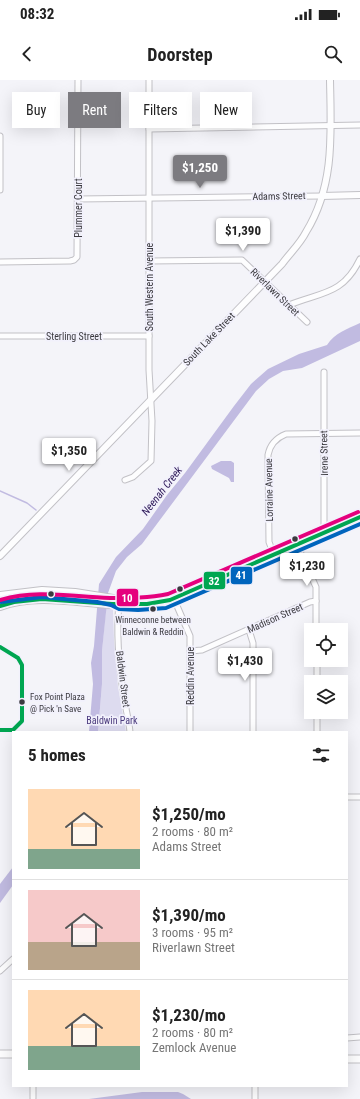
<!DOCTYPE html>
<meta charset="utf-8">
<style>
:root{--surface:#fff;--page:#f2f2f2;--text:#222;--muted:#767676;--line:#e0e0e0;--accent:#7c7b80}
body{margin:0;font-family:"Roboto Condensed",sans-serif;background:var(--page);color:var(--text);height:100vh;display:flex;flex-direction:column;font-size:15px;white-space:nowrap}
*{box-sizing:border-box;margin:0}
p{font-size:13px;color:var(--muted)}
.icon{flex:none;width:22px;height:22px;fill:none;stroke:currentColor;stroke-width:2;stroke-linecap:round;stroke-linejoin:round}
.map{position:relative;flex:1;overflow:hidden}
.drawer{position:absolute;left:12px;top:651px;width:336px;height:356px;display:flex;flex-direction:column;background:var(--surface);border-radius:0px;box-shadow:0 4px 16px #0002}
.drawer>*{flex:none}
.hud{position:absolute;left:12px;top:12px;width:336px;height:36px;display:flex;gap:8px}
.tools{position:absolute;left:304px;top:543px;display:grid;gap:8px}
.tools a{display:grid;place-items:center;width:44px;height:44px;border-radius:0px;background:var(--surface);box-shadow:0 4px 16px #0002;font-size:20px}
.price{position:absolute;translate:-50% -34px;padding:0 9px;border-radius:4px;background:#fff;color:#222;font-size:13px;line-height:26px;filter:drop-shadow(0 1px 2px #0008)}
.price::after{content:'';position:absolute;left:50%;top:24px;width:12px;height:9px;margin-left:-6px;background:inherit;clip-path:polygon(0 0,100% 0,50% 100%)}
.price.active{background:var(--accent);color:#fff}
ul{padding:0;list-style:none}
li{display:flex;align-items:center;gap:12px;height:100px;padding:0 16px}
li+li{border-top:1px solid var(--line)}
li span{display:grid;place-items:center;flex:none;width:112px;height:80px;border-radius:0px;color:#555}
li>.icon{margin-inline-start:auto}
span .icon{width:48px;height:48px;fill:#fffc;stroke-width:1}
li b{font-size:17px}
h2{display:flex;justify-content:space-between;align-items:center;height:48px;padding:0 16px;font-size:17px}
.chip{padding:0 14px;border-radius:0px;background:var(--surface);box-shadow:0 4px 16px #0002;font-size:14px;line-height:36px}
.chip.active{background:var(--accent);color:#fff}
.status{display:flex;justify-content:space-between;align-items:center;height:28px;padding:0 20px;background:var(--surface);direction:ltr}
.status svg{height:11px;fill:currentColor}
header{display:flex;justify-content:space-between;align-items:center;height:52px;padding:0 16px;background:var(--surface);font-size:18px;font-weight:700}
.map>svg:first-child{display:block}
.green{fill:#dddbef}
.water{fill:#c1bbe1}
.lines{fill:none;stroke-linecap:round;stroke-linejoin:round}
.stream{stroke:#c1bbe1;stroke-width:1.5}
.minor-casing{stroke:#c2c1c6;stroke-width:7}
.tertiary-casing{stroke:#c2c1c6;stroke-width:8}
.secondary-casing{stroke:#c2c1c6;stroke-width:9}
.primary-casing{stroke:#c2c1c6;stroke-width:10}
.minor{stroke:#fdfdfe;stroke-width:5}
.tertiary{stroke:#fdfdfe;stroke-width:6}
.secondary{stroke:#fdfdfe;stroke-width:7}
.primary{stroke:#fdfdfe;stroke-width:8}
.bus-1-casing{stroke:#f2f1fc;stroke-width:7}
.bus-2-casing{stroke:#f2f1fc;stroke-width:7}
.bus-3-casing{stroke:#f2f1fc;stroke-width:7}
.bus-1{stroke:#00a651;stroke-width:4}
.bus-2{stroke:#0065bd;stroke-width:4}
.bus-3{stroke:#e5007d;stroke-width:4}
.bus-dot{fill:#3b3a3f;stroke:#f2f1fc;stroke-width:1.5}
.labels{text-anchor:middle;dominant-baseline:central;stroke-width:3.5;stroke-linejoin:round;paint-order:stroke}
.bus-label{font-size:9px;fill:#3b3a3f;stroke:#f2f1fc}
.street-label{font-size:10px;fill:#3b3a3f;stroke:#f2f1fc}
.park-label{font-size:10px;fill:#4c3c7e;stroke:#f2f1fc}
.water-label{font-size:11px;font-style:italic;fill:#2d1958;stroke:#f2f1fc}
.line-badge{stroke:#f2f1fc;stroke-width:1.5}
.badge-label{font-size:11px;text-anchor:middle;font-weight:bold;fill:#fff}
</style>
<div class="status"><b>08:32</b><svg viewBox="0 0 49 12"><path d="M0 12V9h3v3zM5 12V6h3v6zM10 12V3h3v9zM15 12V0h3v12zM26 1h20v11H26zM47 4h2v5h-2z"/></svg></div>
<header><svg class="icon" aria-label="back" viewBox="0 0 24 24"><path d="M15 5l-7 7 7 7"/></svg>Doorstep<svg class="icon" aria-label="search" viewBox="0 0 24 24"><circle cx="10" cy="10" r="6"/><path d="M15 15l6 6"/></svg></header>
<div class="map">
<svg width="360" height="1019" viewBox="0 0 360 1019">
<rect width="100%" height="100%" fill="#f4f4f9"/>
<!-- green -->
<path class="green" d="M108,528L113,529L114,561L118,607L126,652H98L102,604V571L106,529Z"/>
<!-- water -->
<g class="water">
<path d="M360,243V261L302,288L283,291L269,299L256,311L142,464L127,477L116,491L108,513L102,571V604L98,652H89L93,604L91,583L94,566L99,504L116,477L143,449L167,415L185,393L234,326L251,304L268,289L299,274L327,265C335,253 347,249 360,243Z"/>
<path d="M221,381H231L234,383V402H231L229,398L212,389L211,386Z"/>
<path d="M13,787V805L0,823V804Z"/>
<path d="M142,1012H178L183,1014L191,1019H89Z"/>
</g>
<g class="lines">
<!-- stream -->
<path class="stream" d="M0,411L27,423L36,430"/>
<!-- minor casing -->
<g class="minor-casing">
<g id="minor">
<path d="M149,49L360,45"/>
<path d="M0,56V110"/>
<path d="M78,119L322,116"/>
<path d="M149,181L242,180L307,242"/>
<path d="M0,182L70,181L74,180L77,177L78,0"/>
<path d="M289,225C321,212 343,215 360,179"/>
<path d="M0,256H149"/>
<path d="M324,292V453"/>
<path d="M125,400L133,397L151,381L152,341L149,290V0"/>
<path d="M297,465L316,507V550"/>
<path d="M274,475L269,462L268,375C270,364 276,358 286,354L360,353"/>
<path d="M174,519L190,556V652"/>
<path d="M119,523C116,554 119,587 124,618C126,630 129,641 130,652"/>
<path d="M249,550L253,563V652"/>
<path d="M190,571L202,570L310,522L316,521"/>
<path d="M317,580V602"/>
<path d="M317,632V652"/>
<path d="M347,717H360"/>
<path d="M0,891L13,879"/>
<path d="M347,958L360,957"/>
<path d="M33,1006V1018"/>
<path d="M255,1006V1019"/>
</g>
</g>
<!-- tertiary casing -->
<g class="tertiary-casing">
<g id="tertiary">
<path d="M322,116L360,115"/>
<path d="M0,476L282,184C290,173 300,164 306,152C335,105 331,53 330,0"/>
</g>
</g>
<!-- secondary casing -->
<g class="secondary-casing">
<g id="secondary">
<path d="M0,974H13"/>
<path d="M347,979H360"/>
</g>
</g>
<!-- primary casing -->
<g class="primary-casing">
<g id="primary">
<path d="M0,516L42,511L75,513L113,519L119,523"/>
<path d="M0,526C36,513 75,522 112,524L119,523L147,524L170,520L360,437"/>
</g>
</g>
<!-- minor -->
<use href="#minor" class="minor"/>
<!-- tertiary -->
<use href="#tertiary" class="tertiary"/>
<!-- secondary -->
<use href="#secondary" class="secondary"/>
<!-- primary -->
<use href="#primary" class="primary"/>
<!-- bus-1 casing -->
<g class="bus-1-casing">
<g id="bus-1">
<path d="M0,526L14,522L42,519L112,524H147L170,520L360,437"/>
<path d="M0,567L18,578L22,585V641L13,650H0"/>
</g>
</g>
<!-- bus-2 casing -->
<g class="bus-2-casing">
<path id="bus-2" d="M1,522L42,517L97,522L111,525L119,529L138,530L166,528L360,444"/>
</g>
<!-- bus-3 casing -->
<g class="bus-3-casing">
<path id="bus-3" d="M0,520C39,509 71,517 110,518C130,518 149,518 168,514L358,432"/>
</g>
<!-- bus-1 -->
<use href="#bus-1" class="bus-1"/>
<!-- bus-2 -->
<use href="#bus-2" class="bus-2"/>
<!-- bus-3 -->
<use href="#bus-3" class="bus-3"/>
</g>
<!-- markers -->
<g class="bus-dot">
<circle cx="295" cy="459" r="3.5"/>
<circle cx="180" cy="509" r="3.5"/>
<circle cx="51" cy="514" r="3.5"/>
<circle cx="153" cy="529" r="3.5"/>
<circle cx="22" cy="622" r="3.5"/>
</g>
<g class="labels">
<!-- bus labels -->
<g class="bus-label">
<text x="153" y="540">Winneconne between<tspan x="153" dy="12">Baldwin &amp; Reddin</tspan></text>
<text x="30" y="617" text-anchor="start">Fox Point Plaza<tspan x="30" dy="12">@ Pick 'n Save</tspan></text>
</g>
<!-- street labels -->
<g class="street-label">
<text transform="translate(279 116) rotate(-1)">Adams Street</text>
<text transform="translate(78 128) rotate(-90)">Plummer Court</text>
<text transform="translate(149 207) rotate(-90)">South Western Avenue</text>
<text transform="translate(275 212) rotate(44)">Riverlawn Street</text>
<text x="74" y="256">Sterling Street</text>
<text transform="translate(209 259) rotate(-46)">South Lake Street</text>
<text transform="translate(324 373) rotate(-91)">Irene Street</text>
<text transform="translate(269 410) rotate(-91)">Lorraine Avenue</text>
<text transform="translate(275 538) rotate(-24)">Madison Street</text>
<text transform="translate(190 596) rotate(-90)">Reddin Avenue</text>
<text transform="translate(123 599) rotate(83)">Baldwin Street</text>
</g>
<!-- park labels -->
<g class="park-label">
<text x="112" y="640">Baldwin Park</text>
</g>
<!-- water labels -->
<g class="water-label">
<text transform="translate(162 411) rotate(-52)">Neenah Creek</text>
</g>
</g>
<g class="line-badge">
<rect x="230" y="486" width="23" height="19" rx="4" fill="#0065bd"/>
<rect x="203" y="491" width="23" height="19" rx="4" fill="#00a651"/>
<rect x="116" y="508" width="23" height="19" rx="4" fill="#e5007d"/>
</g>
<g class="badge-label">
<text x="241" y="499">41</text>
<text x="214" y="505">32</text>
<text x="127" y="522">10</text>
</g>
</svg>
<div class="tools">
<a><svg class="icon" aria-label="locate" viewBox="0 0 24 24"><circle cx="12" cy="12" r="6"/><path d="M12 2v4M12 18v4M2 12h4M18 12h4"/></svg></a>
<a><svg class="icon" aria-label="layers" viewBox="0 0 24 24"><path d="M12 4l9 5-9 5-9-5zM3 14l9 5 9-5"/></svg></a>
</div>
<b class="price active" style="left:200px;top:109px">$1,250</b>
<b class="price" style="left:243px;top:172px">$1,390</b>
<b class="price" style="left:69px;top:392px">$1,350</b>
<b class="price" style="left:307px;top:507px">$1,230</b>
<b class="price" style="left:245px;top:602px">$1,430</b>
<div class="hud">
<a class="chip">Buy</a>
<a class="chip active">Rent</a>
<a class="chip">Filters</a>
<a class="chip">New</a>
</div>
<section class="drawer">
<h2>5 homes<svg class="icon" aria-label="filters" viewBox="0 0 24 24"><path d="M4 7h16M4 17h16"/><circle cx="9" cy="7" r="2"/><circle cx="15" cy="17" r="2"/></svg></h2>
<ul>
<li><span style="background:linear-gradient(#ffd9b3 75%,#7fa58c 0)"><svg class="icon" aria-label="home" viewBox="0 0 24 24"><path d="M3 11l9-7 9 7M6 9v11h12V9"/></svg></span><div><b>$1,250/mo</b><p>2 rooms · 80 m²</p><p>Adams Street</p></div></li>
<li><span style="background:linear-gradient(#f6c9c9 65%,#b9a48a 0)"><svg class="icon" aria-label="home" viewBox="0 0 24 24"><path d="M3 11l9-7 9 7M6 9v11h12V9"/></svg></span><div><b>$1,390/mo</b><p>3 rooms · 95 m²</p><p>Riverlawn Street</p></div></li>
<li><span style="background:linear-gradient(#ffd9b3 70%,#7fa58c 0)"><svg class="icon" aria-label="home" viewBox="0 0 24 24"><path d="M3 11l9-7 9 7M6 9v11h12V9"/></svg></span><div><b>$1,230/mo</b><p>2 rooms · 80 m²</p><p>Zemlock Avenue</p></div></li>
</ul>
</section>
</div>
